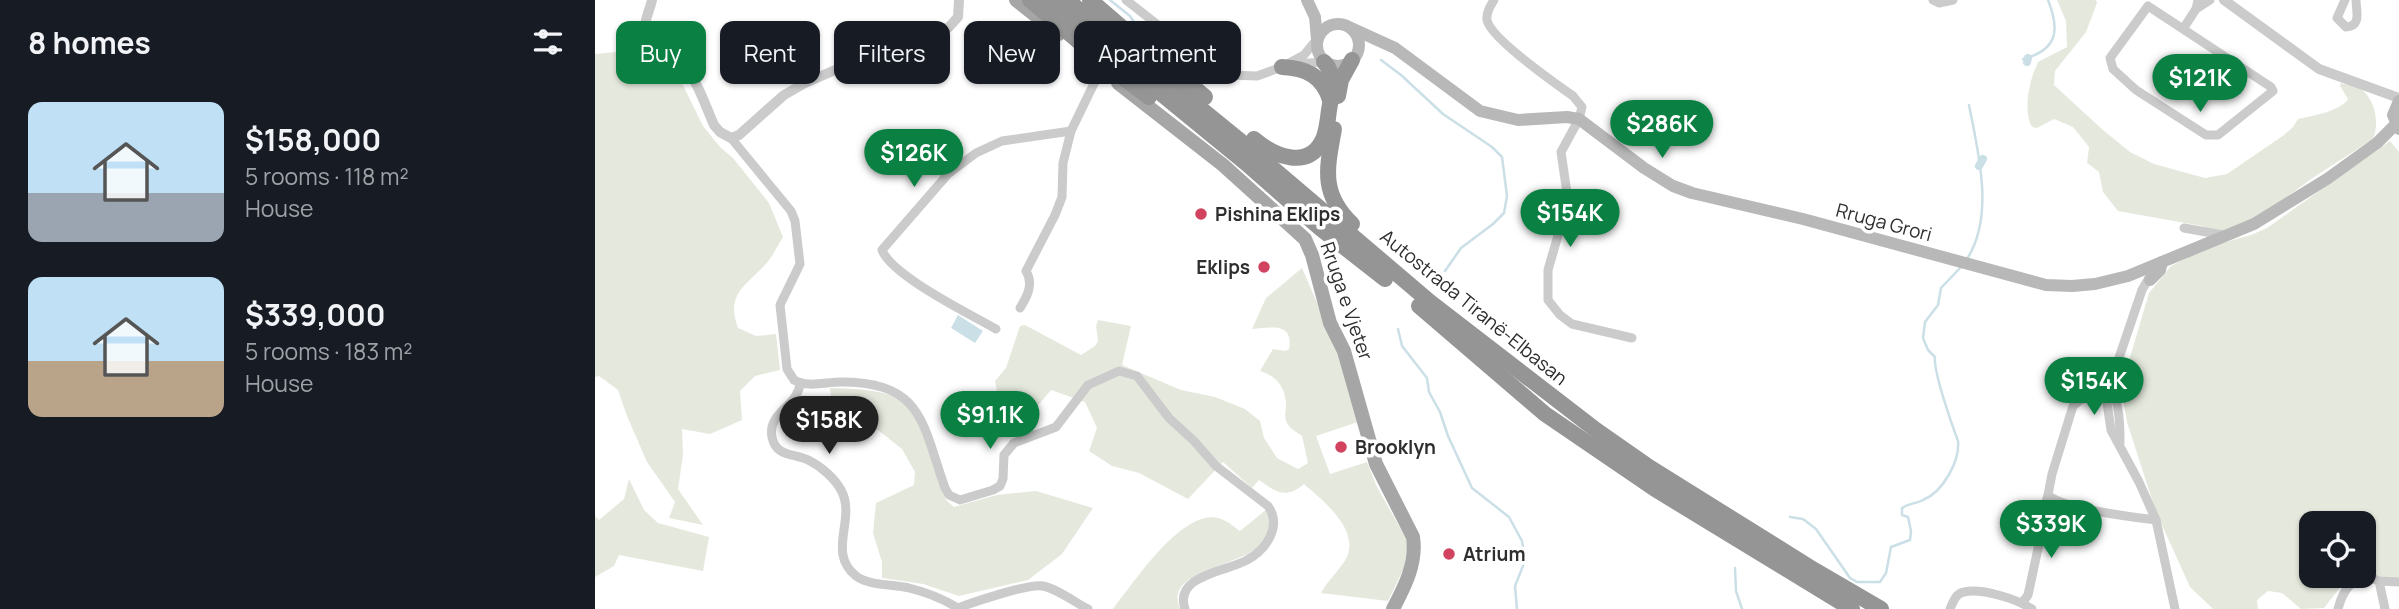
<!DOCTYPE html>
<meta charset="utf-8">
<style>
:root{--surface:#171b24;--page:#242831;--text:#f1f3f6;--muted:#9ea1a6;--accent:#0b8043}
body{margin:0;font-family:Manrope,sans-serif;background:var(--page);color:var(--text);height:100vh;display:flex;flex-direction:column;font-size:26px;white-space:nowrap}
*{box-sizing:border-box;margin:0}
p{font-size:23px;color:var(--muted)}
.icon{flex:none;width:38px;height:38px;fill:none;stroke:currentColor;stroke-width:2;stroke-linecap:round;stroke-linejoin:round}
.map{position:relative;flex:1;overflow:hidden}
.drawer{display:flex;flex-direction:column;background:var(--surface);width:595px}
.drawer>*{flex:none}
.banner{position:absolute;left:21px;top:21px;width:665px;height:63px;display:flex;gap:14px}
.tools{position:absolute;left:1704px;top:511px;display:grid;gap:14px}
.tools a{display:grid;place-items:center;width:77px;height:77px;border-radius:14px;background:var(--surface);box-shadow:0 2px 5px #0004;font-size:35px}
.price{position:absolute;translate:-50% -60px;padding:0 16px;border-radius:24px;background:var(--accent);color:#fff;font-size:23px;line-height:46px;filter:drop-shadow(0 2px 4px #0008)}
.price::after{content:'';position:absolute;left:50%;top:42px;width:21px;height:16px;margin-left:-10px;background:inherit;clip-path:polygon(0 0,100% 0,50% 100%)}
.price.on{background:#222;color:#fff}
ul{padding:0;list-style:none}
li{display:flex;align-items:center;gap:21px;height:175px;padding:0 28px}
li span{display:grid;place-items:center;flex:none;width:196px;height:140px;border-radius:14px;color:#555}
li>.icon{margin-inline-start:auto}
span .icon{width:84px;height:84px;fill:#fffc;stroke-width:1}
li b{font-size:30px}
h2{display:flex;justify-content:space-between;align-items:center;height:84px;padding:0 28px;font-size:30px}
.pill{padding:0 24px;border-radius:14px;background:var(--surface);box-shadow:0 2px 5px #0004;font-size:24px;line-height:63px}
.pill.on{background:var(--accent);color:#fff}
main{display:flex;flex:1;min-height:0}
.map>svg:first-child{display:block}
.green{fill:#e5e9dd}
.water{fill:#cbdfe7}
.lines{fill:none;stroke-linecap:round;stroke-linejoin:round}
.stream{stroke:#cbdfe7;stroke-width:2.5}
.canal{stroke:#cbdfe7;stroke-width:8}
.minor{stroke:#cbcbcb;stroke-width:9}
.tertiary{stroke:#cbcbcb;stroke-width:10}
.secondary{stroke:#b8b8b8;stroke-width:12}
.primary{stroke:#a6a6a6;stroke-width:14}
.motorway{stroke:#959595;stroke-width:16}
.poi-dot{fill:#d1435e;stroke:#fff;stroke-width:2.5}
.labels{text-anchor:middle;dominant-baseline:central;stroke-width:7;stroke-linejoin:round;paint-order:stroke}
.poi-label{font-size:19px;font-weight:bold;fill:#2e2e2e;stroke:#fff;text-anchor:start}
.street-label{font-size:19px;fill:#2e2e2e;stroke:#fff}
</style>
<main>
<section class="drawer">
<h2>8 homes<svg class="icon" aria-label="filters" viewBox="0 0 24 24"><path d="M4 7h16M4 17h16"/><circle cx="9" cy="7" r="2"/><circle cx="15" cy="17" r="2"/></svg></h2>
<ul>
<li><span style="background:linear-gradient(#bfe0f5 65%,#9aa5b1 0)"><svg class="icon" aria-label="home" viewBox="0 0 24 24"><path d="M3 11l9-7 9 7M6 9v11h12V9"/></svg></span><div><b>$158,000</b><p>5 rooms · 118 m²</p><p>House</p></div></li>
<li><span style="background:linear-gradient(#bfe0f5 60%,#b9a48a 0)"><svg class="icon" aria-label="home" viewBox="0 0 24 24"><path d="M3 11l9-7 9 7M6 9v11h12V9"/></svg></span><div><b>$339,000</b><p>5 rooms · 183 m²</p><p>House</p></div></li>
</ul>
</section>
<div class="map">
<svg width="1804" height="609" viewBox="0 0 1804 609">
<rect width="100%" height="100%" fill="#fff"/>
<!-- green -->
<g class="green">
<path d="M1462,0H1501L1502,3L1491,32L1460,71L1459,85L1508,130L1535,152L1559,164L1610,178L1632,174L1689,135L1698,127L1703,119C1717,116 1746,111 1753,99L1745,86L1746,83C1751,85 1759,85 1763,87C1780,97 1785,122 1778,139L1716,179L1666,216L1652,223L1622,232L1607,226L1523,211L1508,192L1504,172L1492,163L1494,147L1478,127L1459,119L1442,128L1437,127C1428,112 1434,82 1441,67L1443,62L1472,47L1471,21Z"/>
<path d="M56,49L84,77L108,126L125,147L138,158L174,203L188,237C182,247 177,258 169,266C149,287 131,295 143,328L161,336L181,334L185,370L160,376L145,391L147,420L115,434L87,429L88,455L83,489L108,525L74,518L80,502L52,462L32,416L23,390L4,376L0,377V54Z"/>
<path d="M1795,141L1804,152V581L1769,572V523H1717V576H1754L1729,608L1706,609L1687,593L1673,591L1662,600L1663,609H1618L1595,587L1561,512L1532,422L1526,388L1554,293L1576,266L1616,246L1656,235L1672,228Z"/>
<path d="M707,268L746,358L763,422L721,436L735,474L772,462L781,485L813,542L809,568L793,601L726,593C733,580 746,569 752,557C764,528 727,500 709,484C691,499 682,493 664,480L657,488L628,462L593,499L544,473L517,466L494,451L502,428L490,402L456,390L439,410L403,396L400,381L411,368L425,326L430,325L486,355L500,346L503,341L501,326L503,320L536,326L527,365L586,390L620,397L650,409L665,421L669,438L682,458L703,469L713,463L707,436C701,431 694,429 691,421C689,415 691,410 691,404C690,386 681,376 665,371L678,349L690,351L694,349C699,321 674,328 657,329L671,298Z"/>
<path d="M235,388C256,389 281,388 301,398C330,412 339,472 351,500L359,507L402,495L441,491L498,508L467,554L433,580L364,596L328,584L287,578V562L278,533L281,503L319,485L320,472L307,449L283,430L256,427L238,417Z"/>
<path d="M34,479L49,510L63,523L114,537L108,571L24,555L19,566L0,577V516L4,520L29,499Z"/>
<path d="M672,509C674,514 676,520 676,525C675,570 565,562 585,609H518C538,584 589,505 626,519C633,521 639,527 645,531Z"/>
</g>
<!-- water -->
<path class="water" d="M363,315L388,331L380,343L356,328Z"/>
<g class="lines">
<!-- stream -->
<g class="stream">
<path d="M515,0L535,16L548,36"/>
<path d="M1428,59C1463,50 1465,30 1453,0"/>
<path d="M786,60L806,75L848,114L897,147L907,157L912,196L909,213L898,224L866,248L850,271"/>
<path d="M1372,259C1400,215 1383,152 1374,105"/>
<path d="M803,329L807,346L832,378L834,392L845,412L853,436L877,488L914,517L927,541L930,561L920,586L922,609"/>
<path d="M1195,517L1208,519L1221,529L1255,578L1262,582H1285L1291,573L1296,547L1315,540L1316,531L1313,517L1307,515V508C1314,503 1321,504 1328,500C1348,492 1365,461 1363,441C1357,425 1338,371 1340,357L1333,350L1328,338L1330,322L1343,305L1346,288L1366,267"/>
<path d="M1140,568L1141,591L1147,609"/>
</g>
<!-- canal -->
<g class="canal">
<path d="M1432,62L1433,58"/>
<path d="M1384,166L1388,159"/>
</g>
<!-- minor -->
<g class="minor">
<path d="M531,0L614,65L633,75L662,76L687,67L709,55L722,39"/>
<path d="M899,0C895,6 891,13 892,20C895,38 961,84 978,96L987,107L984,119L966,152L972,193L968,218L953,270V300L965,315L977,324L1037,338"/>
<path d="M1338,0L1344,3L1358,0"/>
<path d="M1750,0L1742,18L1751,27C1767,26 1761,11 1761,0"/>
<path d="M1601,9L1615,0"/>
<path d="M1588,29L1553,6L1515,58L1518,69L1541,90L1611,135H1623L1678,91L1676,87L1588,29L1601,9L1603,0"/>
<path d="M699,64L729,62"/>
<path d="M136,138L196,211L200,221L205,264L185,305L192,369L199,380C214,388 230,382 246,382C328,382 327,423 350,488L354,495L365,500L398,490L405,486L408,479L409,455L419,443L461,427L493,385L524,371L542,376L574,418L599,441L621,466L673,506C687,526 672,549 652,560C634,571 578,575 590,609"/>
<path d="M1589,228L1628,235"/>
<path d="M1555,276L1547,290L1511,396L1516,430L1544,482L1561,520L1580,609"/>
<path d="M425,308C432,297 439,284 431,271L460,215L467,197L468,163L476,131"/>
<path d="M401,329C375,314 297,276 287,250L353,174L381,153L407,141L476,131L506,69"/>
<path d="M205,383C204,406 172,412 177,437C181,458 201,453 215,461C227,467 240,479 246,490C262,519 231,552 261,576C274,586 298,584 314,588C331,592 348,599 363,608"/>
<path d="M1515,388L1485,400L1478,406L1457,474L1453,495C1468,509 1538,517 1561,520"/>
<path d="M1515,388C1525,402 1525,427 1525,443"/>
<path d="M1784,581L1804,582"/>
<path d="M1427,603L1433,595L1447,530L1448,511L1453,495"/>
<path d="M361,609C375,603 435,583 448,586C463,589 479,602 493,609"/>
<path d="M1355,609C1358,602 1361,593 1369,592C1387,588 1422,599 1437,609"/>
<path d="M1743,609C1747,593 1755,579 1772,576L1784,581L1790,609"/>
</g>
<!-- tertiary -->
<g class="tertiary">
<path d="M57,0C55,10 48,22 50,32C55,48 75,52 86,63C102,78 110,105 119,125L125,132L136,138L144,135L189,95L210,83L275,55L353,28L363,17L364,0"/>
<path d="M1629,0L1724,69L1804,98"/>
</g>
<!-- secondary -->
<g class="secondary">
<path d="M712,0L720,17L722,39"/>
<circle cx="743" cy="45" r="21"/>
<path d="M756,28L800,48L885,111L923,120L972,117L984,119L1049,168L1078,186L1097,193L1208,219L1451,285L1477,286L1500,284L1533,276L1659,224L1732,179L1782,143L1800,125"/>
<path d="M1804,101L1798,115L1804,129"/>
<path d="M1555,280L1565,270L1567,262"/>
</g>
<!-- primary -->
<g class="primary">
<path d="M421,0L464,34"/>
<path d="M523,83L628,165L710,239L717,255L735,323L749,351L781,464L818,537C822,563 810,586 798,609"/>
</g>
<!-- motorway -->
<g class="motorway">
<path d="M435,0L509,63L554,97"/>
<path d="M452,0L651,163L725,228L790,279"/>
<path d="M472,0L649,144L835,302L1001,430L1054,467L1219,570L1286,609"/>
<path d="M495,0L560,56"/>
<path d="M555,51L610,97"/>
<path d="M687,67C711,68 728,76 735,100"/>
<path d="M743,96L746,80L757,60"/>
<path d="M739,129C732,168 725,193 757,224"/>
<path d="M659,139C679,156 715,172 729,137C732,128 733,119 734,110C737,94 741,74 729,62"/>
<path d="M824,306L950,414L1060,489L1257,609"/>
</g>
</g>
<!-- markers -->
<g class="poi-dot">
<circle cx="606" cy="214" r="7"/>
<circle cx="669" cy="267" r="7"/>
<circle cx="746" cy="447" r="7"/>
<circle cx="854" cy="554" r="7"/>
</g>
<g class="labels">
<!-- poi labels -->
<g class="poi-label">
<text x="620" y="214">Pishina Eklips</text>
<text x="655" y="267" text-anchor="end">Eklips</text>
<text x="760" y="447">Brooklyn</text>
<text x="868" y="554">Atrium</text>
</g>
<!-- street labels -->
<g class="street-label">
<text transform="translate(1289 222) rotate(15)">Rruga Grori</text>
<text transform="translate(752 301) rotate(71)">Rruga e Vjeter</text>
<text transform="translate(879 307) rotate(39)">Autostrada Tiranë-Elbasan</text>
</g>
</g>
</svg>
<div class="tools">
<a><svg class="icon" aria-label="locate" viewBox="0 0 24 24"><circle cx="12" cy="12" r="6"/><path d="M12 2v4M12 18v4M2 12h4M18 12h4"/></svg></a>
</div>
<b class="price" style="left:1605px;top:114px">$121K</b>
<b class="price" style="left:1067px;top:160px">$286K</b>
<b class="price" style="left:319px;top:189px">$126K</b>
<b class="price" style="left:975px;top:249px">$154K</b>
<b class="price" style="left:1499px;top:417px">$154K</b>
<b class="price" style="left:395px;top:451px">$91.1K</b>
<b class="price on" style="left:234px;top:456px">$158K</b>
<b class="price" style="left:1456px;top:560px">$339K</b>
<div class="banner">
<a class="pill on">Buy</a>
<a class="pill">Rent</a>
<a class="pill">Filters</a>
<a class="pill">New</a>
<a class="pill">Apartment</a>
</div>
</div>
</main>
